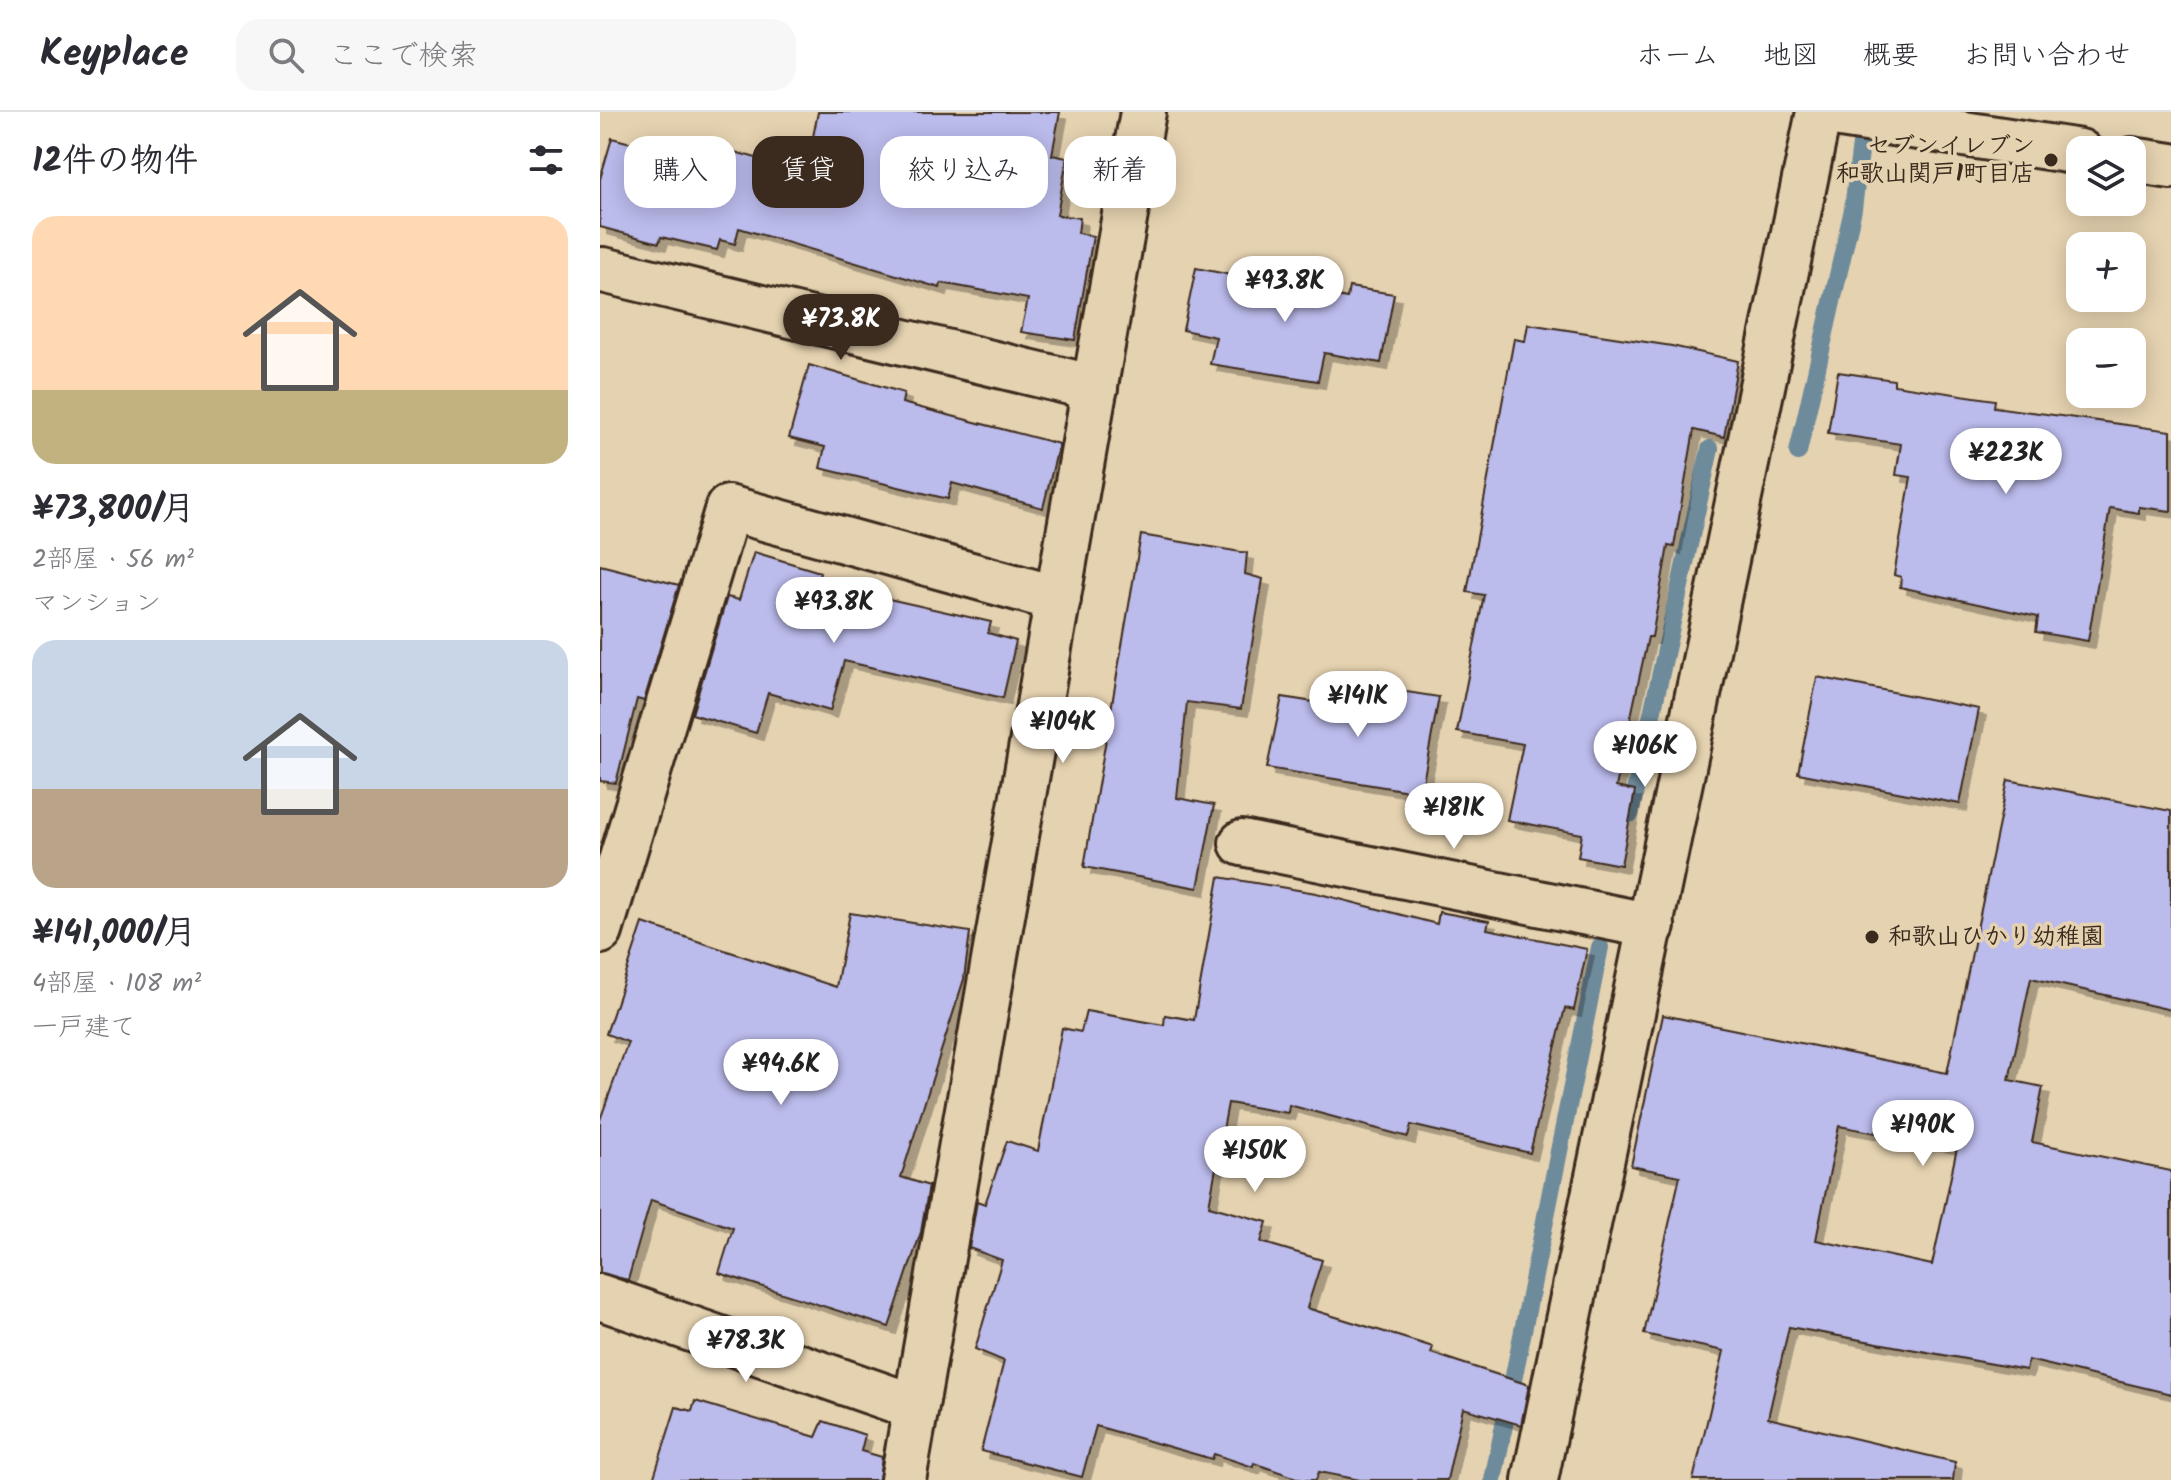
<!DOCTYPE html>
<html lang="ja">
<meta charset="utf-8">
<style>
:root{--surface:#fff;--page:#f7f7f7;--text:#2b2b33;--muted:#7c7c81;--line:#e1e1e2;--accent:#3b2a1e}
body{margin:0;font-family:Kalam,"Klee One",sans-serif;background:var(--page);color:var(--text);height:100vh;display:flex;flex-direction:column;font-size:30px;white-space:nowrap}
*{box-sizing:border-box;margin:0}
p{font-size:26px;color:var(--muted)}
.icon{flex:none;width:44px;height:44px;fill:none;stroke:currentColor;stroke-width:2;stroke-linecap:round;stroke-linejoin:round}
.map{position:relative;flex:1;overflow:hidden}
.sheet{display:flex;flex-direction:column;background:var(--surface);width:600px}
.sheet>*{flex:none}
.hud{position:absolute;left:24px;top:24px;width:760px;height:72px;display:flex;gap:16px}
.fabs{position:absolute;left:1466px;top:24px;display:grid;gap:16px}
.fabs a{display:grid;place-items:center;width:80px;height:80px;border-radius:16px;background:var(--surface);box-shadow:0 4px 20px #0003;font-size:40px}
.price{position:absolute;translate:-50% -68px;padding:0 18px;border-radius:28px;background:#fff;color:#222;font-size:26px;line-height:52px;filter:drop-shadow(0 2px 4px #0008)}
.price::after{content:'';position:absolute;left:50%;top:48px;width:24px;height:18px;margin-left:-12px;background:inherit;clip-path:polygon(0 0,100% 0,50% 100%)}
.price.active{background:var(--accent);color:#fff}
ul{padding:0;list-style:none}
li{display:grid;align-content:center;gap:16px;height:424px;padding:0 32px}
li span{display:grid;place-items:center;height:248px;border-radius:24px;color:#555}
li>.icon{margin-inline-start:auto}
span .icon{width:144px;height:144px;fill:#fffc;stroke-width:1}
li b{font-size:34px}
h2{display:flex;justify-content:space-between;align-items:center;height:96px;padding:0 32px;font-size:34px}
.chip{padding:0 28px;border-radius:24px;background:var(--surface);box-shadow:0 4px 20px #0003;font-size:28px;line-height:72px}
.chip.active{background:var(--accent);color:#fff}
header{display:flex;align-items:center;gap:48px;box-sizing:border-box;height:112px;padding:0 40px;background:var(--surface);border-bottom:2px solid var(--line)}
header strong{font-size:38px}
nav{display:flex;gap:44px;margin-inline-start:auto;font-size:28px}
.search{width:560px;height:72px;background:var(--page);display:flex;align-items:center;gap:20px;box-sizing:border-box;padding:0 28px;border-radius:24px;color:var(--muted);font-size:30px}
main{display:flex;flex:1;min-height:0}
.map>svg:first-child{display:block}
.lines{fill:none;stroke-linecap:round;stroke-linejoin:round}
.stream{stroke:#6e8b9c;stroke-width:18}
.building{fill:#bbbbec;stroke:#3b2a1e;stroke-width:2;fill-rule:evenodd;filter:url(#shadow)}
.minor-casing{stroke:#3b2a1e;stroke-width:50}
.primary-casing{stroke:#3b2a1e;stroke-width:50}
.minor{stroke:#e5d2b0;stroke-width:44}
.primary{stroke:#e5d2b0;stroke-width:44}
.poi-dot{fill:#3b2a1e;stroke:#e5d2b0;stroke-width:3}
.labels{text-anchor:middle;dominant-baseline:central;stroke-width:7;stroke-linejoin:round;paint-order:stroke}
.poi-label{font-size:24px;font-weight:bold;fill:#3b2a1e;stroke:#e5d2b0;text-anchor:end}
</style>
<header>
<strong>Keyplace</strong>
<div class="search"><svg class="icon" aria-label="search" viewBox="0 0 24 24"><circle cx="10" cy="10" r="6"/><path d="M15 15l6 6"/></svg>ここで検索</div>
<nav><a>ホーム</a><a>地図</a><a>概要</a><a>お問い合わせ</a></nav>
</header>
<main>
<section class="sheet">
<h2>12件の物件<svg class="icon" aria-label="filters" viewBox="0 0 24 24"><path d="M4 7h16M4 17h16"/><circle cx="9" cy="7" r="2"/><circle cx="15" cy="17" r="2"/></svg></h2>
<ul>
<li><span style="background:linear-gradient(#ffd9b3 70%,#c2b280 0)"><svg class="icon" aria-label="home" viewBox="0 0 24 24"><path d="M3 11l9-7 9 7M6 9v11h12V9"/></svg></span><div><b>¥73,800/月</b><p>2部屋 · 56 m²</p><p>マンション</p></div></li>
<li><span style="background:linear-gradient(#c9d6e8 60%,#b9a48a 0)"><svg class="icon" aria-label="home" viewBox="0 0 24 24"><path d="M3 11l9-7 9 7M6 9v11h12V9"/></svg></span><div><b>¥141,000/月</b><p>4部屋 · 108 m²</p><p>一戸建て</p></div></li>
</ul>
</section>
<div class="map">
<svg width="1571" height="1368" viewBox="0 0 1571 1368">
<defs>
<filter id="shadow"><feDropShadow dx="7" dy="7" stdDeviation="0" flood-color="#0004"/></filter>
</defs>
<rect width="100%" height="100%" fill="#e5d2b0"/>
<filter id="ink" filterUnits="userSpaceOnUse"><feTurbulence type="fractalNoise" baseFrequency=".0125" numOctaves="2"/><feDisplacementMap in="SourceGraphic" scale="16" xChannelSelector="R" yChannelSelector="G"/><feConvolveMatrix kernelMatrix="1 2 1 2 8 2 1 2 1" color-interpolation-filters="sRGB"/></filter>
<g filter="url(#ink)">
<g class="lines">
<!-- stream -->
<g class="stream">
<path d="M1198,340L1253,97L1264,7"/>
<path d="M1030,702L1110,337"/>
<path d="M893,1368L1000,835"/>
</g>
</g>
<!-- building -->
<g class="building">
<path d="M218,0H460L452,43L467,46L457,103L480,106L478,121L493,124L475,228L421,220L428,187L341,171L340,176L139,116L135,132L120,128L117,138L61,125L59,131L0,115V67L12,26L120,55L124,37L206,60Z"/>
<path d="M596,156L747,186L749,175L794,182L781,251L724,241L718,269L610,252L616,225L583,218Z"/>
<path d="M928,212L1072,234L1138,249L1124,325L1094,318L1074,435L1068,434L1052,525H1048L1016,675L1035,679L1021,753L978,745L982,722L907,708L923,632L857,620L884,483L867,480L914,227L925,229Z"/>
<path d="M209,253L304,281L302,291L459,332L443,396L352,371L348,387L220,356L225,335L189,326Z"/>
<path d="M1238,260L1294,268V273L1395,288L1394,295L1571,319V399L1539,395V401L1510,396L1488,529L1436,520L1438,505L1300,475L1301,465L1294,463L1311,365L1296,363L1301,332L1228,321Z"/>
<path d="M541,423L647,441L645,462L663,467L641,597L587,590L577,686L614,693L598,776L484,755Z"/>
<path d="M154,440L220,460L218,471L391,510L388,521L416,529L403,586L244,549L230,599L168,581L156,621L92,602L127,485L139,488Z"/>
<path d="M0,453L79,473L44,589L37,587L16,671L0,669Z"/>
<path d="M1217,565L1379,597L1360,692L1198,661Z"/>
<path d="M768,574L839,585L821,681L667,656L682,585L764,598Z"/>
<path d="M1408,668L1571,699V898L1431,866L1409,968L1443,975L1432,1030L1571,1059V1282L1428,1248L1426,1258L1189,1215L1168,1306L1355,1350L1353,1368H1093L1124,1239L1044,1222L1080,1064L1031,1054L1063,903L1347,961ZM1239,1014L1357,1036L1332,1153L1216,1128Z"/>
<path d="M619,765L716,781L837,812L839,800L889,809L887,817L987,837L974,898L965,896L930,1041L811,1013L808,1025L689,993L688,1001L628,991L609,1094L667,1110L661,1130L722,1148L707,1196L833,1235L831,1241L929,1273L921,1313L863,1296L847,1368H760L719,1360L716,1368H702L654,1351L653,1355L614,1342L612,1347L496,1314L482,1365L381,1339L404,1249L375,1237L402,1148L369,1136L377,1089L385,1092L407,1029L438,1039L462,916L481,920L486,899L564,913L565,903L594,908Z"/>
<path d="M250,801L370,820L364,867L301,1065L329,1074L321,1120L289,1215L119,1161L133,1116L51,1088L28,1168L0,1161V1008L28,930L6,922L43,811L236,875Z"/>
<path d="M95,1289L216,1325L223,1309L265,1323L261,1339L282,1345L279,1368H53L76,1295L92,1299Z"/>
</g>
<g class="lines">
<!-- minor casing -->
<g class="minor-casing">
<g id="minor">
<path d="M3,158L495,276"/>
<path d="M642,731L1052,814"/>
<path d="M0,819L128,396L458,487"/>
<path d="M0,1185L315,1295"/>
<path d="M303,1368L543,0"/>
<path d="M935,1368L1219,0"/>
</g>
</g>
<!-- primary casing -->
<g class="primary-casing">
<g id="primary">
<path d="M1221,0L1480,40"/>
<path d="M1532,48L1571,54"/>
</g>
</g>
<!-- minor -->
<use href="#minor" class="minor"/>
<!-- primary -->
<use href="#primary" class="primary"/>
</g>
</g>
<!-- markers -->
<g class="poi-dot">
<circle cx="1451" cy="48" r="8"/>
<circle cx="1272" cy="825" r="8"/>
</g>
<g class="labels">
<!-- poi labels -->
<g class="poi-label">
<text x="1435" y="34">セブンイレブン<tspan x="1435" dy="28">和歌山関戸1町目店</tspan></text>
<text x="1288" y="825" text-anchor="start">和歌山ひかり幼稚園</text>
</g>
</g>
</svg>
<div class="fabs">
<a><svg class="icon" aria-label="layers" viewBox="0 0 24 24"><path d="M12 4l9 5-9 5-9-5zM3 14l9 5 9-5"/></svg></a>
<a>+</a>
<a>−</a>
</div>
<b class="price" style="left:685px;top:212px">¥93.8K</b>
<b class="price active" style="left:241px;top:250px">¥73.8K</b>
<b class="price" style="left:1406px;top:384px">¥223K</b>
<b class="price" style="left:234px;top:533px">¥93.8K</b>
<b class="price" style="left:758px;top:627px">¥141K</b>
<b class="price" style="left:463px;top:653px">¥104K</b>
<b class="price" style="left:1045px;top:677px">¥106K</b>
<b class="price" style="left:854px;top:739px">¥181K</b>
<b class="price" style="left:181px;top:995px">¥94.6K</b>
<b class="price" style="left:1323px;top:1056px">¥190K</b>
<b class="price" style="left:655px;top:1082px">¥150K</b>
<b class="price" style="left:146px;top:1272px">¥78.3K</b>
<div class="hud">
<a class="chip">購入</a>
<a class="chip active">賃貸</a>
<a class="chip">絞り込み</a>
<a class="chip">新着</a>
</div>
</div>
</main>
